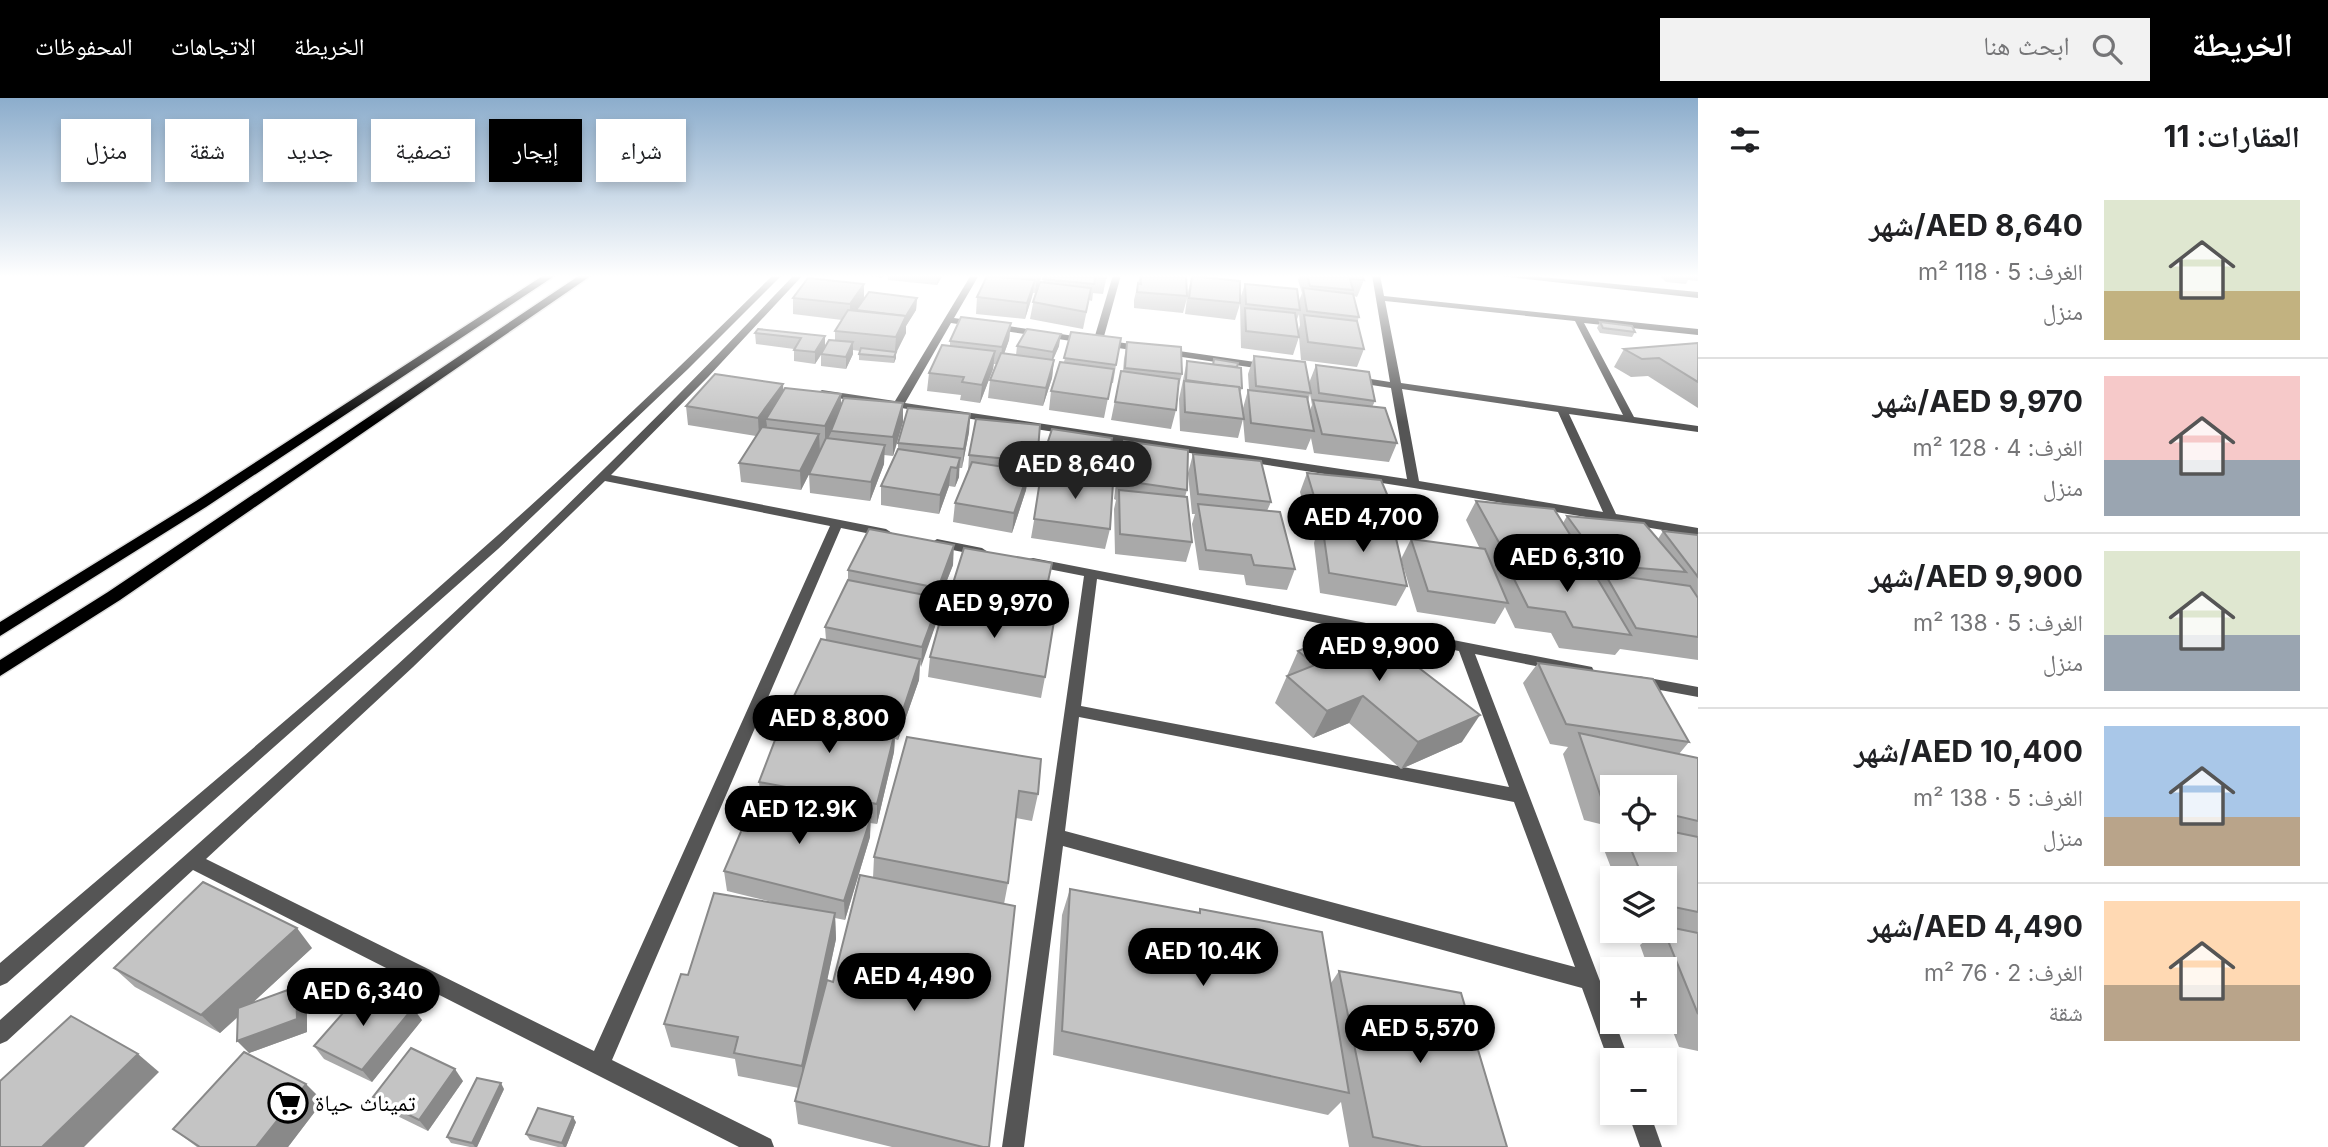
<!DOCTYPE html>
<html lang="ar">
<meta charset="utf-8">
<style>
:root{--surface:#fff;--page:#f2f2f2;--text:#202124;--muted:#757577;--line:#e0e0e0;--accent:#000}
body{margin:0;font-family:Inter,"Noto Naskh Arabic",sans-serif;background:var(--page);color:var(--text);direction:rtl;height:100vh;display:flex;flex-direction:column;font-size:26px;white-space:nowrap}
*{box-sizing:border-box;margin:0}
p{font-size:23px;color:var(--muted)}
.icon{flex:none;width:38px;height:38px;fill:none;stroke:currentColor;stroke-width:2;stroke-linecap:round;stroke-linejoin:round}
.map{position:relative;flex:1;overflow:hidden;direction:ltr}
.side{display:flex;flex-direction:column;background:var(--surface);width:630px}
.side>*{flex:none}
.guide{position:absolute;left:21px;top:21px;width:665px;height:63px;direction:rtl;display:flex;gap:14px}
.buttons{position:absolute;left:1600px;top:677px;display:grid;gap:14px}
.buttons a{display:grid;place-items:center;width:77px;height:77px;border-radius:0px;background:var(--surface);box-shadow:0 4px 10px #0003;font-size:35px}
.price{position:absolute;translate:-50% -60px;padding:0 16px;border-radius:24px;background:var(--accent);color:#fff;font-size:23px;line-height:46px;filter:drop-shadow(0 2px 4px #0008)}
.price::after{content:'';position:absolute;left:50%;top:42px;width:21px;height:16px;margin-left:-10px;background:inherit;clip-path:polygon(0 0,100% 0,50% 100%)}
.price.selected{background:#222;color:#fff}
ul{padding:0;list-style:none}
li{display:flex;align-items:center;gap:21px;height:175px;padding:0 28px}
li+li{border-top:2px solid var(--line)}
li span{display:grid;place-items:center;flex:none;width:196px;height:140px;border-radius:0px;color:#555}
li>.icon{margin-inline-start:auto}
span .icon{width:84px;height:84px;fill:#fffc;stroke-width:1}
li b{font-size:30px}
h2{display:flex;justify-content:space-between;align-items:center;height:84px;padding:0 28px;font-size:30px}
.chip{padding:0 24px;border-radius:0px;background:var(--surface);box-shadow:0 4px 10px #0003;font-size:24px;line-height:63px}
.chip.selected{background:var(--accent);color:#fff}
header{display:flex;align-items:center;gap:42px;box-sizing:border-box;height:98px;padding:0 35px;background:var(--accent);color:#fff}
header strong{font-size:33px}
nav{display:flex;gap:38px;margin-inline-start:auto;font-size:24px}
.search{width:490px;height:63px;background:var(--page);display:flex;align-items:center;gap:18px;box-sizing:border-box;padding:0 24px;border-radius:0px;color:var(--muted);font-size:26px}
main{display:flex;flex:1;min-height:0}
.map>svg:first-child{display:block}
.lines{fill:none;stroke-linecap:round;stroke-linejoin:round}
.primary-casing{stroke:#dbdbdb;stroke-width:3}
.street{fill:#555;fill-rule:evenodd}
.primary{fill:#000;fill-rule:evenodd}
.wall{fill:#a9a9a9;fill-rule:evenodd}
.shaded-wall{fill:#898989}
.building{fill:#c4c4c4;stroke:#898989;stroke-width:2}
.labels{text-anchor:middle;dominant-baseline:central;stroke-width:7;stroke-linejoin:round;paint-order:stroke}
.near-poi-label{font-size:23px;fill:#000;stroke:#fff;text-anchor:start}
</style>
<header>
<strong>الخريطة</strong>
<div class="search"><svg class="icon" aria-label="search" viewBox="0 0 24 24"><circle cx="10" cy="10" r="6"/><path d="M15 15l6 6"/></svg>ابحث هنا</div>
<nav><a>الخريطة</a><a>الاتجاهات</a><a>المحفوظات</a></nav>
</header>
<main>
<section class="side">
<h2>العقارات: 11<svg class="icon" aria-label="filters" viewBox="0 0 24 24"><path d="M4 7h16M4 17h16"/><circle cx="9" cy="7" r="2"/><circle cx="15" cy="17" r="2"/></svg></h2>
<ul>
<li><span style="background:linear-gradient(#dfe7d0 65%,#c2b280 0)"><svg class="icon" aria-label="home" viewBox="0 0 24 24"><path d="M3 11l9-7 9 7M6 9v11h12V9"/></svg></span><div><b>AED 8,640/شهر</b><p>الغرف: 5 · 118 m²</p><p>منزل</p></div></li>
<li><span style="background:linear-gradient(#f6c9c9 60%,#9aa5b1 0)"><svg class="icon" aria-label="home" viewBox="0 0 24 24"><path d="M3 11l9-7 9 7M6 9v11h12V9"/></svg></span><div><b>AED 9,970/شهر</b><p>الغرف: 4 · 128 m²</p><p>منزل</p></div></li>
<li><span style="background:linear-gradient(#dfe7d0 60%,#9aa5b1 0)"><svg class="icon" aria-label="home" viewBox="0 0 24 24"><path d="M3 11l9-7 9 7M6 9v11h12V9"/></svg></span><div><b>AED 9,900/شهر</b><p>الغرف: 5 · 138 m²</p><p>منزل</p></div></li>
<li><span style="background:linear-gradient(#a9c7e8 65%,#b9a48a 0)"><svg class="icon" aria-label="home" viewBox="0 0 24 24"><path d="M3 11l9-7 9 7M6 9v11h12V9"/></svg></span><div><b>AED 10,400/شهر</b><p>الغرف: 5 · 138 m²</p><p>منزل</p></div></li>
<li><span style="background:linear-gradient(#ffd9b3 60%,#b9a48a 0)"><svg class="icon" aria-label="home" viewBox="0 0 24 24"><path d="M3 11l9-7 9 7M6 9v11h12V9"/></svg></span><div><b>AED 4,490/شهر</b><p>الغرف: 2 · 76 m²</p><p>شقة</p></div></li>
</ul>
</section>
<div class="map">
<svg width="1698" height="1049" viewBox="0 0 1698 1049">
<rect width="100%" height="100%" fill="#fff"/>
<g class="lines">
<!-- primary casing -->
<g class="primary-casing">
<g id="primary">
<path d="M544,177H556L206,409L0,538V524L196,403Z"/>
<path d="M580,177H592L120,502L0,578V562L108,494Z"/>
</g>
</g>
<!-- street -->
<g class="street">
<path d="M773,177H782L688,271L498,451L7,885L0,888V865C163,726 329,588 489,445C586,359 680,269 773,177Z"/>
<path d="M794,177H803L708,279L611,377L886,431L892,435L886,439L841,430L612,962L771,1041L774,1049H739L193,772L7,943L0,946V922C169,771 339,623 504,468C603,374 700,276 794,177ZM605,383L830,428L594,953L206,761L413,569Z"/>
<path d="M971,177H979L954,220L1094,241L1113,177H1121L1103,242L1145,248L1150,251L1145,254L951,225L905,305L1407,381L1391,290L1352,284L1347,281L1352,278L1390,284L1372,177H1380L1384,198L1698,231V237L1584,225L1634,319L1698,328V334L1569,316L1616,416L1698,430V438L1414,390L818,297L817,295L822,292L895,303ZM1385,203L1575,223L1623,317L1401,285ZM1402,291L1558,314L1603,414L1419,383Z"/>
<path d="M1490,177H1522L1698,194V200Z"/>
<path d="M1165,251L1269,266L1274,269L1269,272L1162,256L1160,254Z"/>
<path d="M937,441L982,450L988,454L982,458L933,448L931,445Z"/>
<path d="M1033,460L1592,569L1594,573L1592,577L1587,578L1475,556L1600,883L1612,915V924H1615L1629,962H1612L1611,970L1582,890L1063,748L1024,1049H1002L1084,478L1028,467L1027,464L1028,461ZM1097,481L1459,553L1509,689L1081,608ZM1079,619L1514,704L1575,869L1065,733Z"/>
<path d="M1638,578L1698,589V599L1633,587L1631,583L1633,579Z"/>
<path d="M1628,1015H1650L1662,1049H1640Z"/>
</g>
<!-- primary -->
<use href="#primary" class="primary"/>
</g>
<!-- wall -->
<g class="wall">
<path d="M862,177H884L882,180Z"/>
<path d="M888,177H943L937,187L888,182Z"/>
<path d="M992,177H1042L1040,184H1043L1044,177H1107L1103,196L1093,195L1092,203L1089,202L1083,231L1030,221L1035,195H1033L1025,221L976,216L977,199Z"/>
<path d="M1140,177H1186L1187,197L1192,178L1240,201L1245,186L1299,203L1302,195L1298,182L1300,177H1361L1364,182L1357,199L1354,198L1359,219L1357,225L1364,251L1357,269L1301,262L1299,239L1293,257L1241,250L1240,206L1235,222L1185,216L1187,200L1183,215L1134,210V202ZM1299,216L1300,227L1298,234L1296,224Z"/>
<path d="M1659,177H1698V183L1688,182L1686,186L1666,184Z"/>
<path d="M793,200L864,202L917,200L916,212L906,228V235L896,255V260L894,265L859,262V256L860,253L853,252V256L846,271L821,268V257L815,266L794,263V251L756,246L755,235L825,238V249L835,242V233L842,222L793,216Z"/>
<path d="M1600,224L1635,234L1632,239L1600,235L1597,230Z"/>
<path d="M1011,225L1009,242L1004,256L1016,257L1017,248H1059L1053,262H1054L1052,280L1043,308L988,300L990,282L997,266H994L993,271L980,305L960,302L961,297L927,293L929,275L950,248V243Z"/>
<path d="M1071,234L1116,267L1113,285H1111L1104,320L1049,312L1051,293L1064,264Z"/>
<path d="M1127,244L1182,276L1178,291L1176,312L1171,331L1111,322L1121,273H1123L1124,261Z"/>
<path d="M1698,245V310L1648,278L1631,279L1614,269L1624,251Z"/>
<path d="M1254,258L1309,285L1316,267L1375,303L1372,309L1397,345L1389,364L1314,355L1311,340L1306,352L1245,344L1243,321L1238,340L1180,333L1179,301L1187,263L1237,269L1242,290L1240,295L1243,310L1248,292H1249L1248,276ZM1310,296L1312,307L1310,312L1308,303Z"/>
<path d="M784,291L841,296V309L903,305V324L893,358L884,357V366L870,403L810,395L809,376L801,392L741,384L739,365L756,338L688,327L686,308Z"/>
<path d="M970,316L969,334L962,370H959V379L955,389L949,388L939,416L881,407V388L898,352V345Z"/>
<path d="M1112,340L1103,384L1110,431L1105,451L1031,440L1040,388L1037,387L1040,368Z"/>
<path d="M1124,343L1188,375L1193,356L1271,404L1267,413L1295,471L1287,492L1246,487L1244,477L1199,472L1192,426L1195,416H1192L1188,376L1187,392L1185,399L1192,444L1186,464L1115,456L1114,411L1116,402L1114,401L1119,362Z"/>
<path d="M969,357L1037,364L1034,383L1027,382L1026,392L1012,435L953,424L955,405L968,374Z"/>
<path d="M1307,375L1400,427L1395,436L1407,488L1396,508L1320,495L1314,445L1316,438H1312L1300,394Z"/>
<path d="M1476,403L1563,425L1567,418L1658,441L1663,433L1698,437V562L1620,551L1615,557L1559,550L1551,535L1515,530L1505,509L1495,526L1417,514L1401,461L1411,441L1480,451L1466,422Z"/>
<path d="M1052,465L1041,521L1045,579L1041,600L928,579L930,559L949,505L950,495Z"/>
<path d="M953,467L940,500L938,520L920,569L919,582L898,642L895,641L894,654L877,726L870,725V739L845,822L835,820L836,841L827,882L833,884L873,780L874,759L907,639L1038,696L1032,723L1016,720L1008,785L1004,806L989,1049H892L798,1026L795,1003L799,990L738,978L735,961L671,949L664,926L688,877L772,804L727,793L724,773L760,694L759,684L795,610L794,598L826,542L825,529L848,484V472Z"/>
<path d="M1298,553L1462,644L1401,671L1349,625L1313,640L1275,605Z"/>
<path d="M1538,565L1689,644L1679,656L1698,660V953L1679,949L1664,911V872H1649L1640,847L1656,833H1664V780H1615L1601,744L1612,732V742H1664V690H1612V729L1584,722L1563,656L1568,649L1550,646L1523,585Z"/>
<path d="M1070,791L1198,815L1200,811L1331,885L1339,873L1507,1049H1349L1341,1004L1328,1017L1053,957L1062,817Z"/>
<path d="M312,850L252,905L296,889L307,902V934L249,955L238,919L220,935L135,889L114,870Z"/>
<path d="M422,922L372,984L324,961L314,948Z"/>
<path d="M463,983L428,1033L383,1011L373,999Z"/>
<path d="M504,991L477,1049H470L451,1045L447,1039Z"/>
<path d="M323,1003L288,1049H197L173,1031Z"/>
<path d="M576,1024L566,1049H558L530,1042L526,1036Z"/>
</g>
<!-- shaded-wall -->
<g class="shaded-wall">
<path d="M938,177H943L937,187Z"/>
<path d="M1038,177H1042L1035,195L1037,179Z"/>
<path d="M1035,182L1032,199L1025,221L1027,205Z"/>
<path d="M864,186V202L850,223V206Z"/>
<path d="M917,200L916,212L906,228V235L896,255V260L894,265L896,239L906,218Z"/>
<path d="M1011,225L1009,242L1000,267L1002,249Z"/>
<path d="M1061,236L1059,248L1051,266L1053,254Z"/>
<path d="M825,238V250L815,266V254Z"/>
<path d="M853,244V256L846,271V259Z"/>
<path d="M995,253L993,271L980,305L982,287Z"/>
<path d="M1054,262L1052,280L1043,308L1046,290Z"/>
<path d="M783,286L784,304L766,321L767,328L759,338L758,320Z"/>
<path d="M841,296V314L825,347V328Z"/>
<path d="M903,305V324L893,358V339Z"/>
<path d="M970,316L969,334L962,370L964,351Z"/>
<path d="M819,336L820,355L801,392L800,373Z"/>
<path d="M885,347L884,366L870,403L871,384Z"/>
<path d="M960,360L959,379L955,389L957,370Z"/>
<path d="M951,369L949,388L939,416L940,397Z"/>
<path d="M1029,373L1026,392L1012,435L1014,415Z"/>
<path d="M954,447L953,467L936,510L938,490Z"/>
<path d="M940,500L938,520L921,569L922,549Z"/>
<path d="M920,561L919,582L898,642L900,621Z"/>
<path d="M1363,598L1349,625L1313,640L1327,613Z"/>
<path d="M1480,617L1462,644L1401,671L1418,644Z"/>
<path d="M895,634L894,654L877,726V706Z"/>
<path d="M871,719L870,739L845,822L844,803Z"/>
<path d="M835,815L836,841L804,991L802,968Z"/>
<path d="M297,830L312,850L220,935L201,917Z"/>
<path d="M296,889L307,902V934L249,955L237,943Z"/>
<path d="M413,910L422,922L372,984L362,972Z"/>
<path d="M138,956L159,974L84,1049H42Z"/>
<path d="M455,971L463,983L428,1033L419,1022Z"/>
<path d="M501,985L504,991L477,1049H475L472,1045Z"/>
<path d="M306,986L323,1003L288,1049H256Z"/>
<path d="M573,1019L576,1024L566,1049H564L562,1045Z"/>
</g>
<!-- building -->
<g class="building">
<path d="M1044,177H1106V180L1096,179L1094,186L1043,181Z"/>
<path d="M1141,177H1186L1187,198L1137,194L1138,185L1141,186Z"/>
<path d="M1307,177H1361L1364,182L1350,181L1353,192L1310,188Z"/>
<path d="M1668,177H1686L1690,180L1670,179Z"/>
<path d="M987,178L1035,182L1027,205L977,199Z"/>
<path d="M1192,178L1240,183V205L1189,200Z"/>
<path d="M808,180L864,186L850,206L793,200Z"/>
<path d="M1040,184L1091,190L1086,214L1033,204Z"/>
<path d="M1245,186L1297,191L1300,212L1246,206Z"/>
<path d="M1303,190L1353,196L1359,219L1307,213Z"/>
<path d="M869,194L917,200L906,218L856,212Z"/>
<path d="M1245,210L1295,215L1299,239L1246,233Z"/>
<path d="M848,212L906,218L896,239L835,233Z"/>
<path d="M1304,217L1357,223L1364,251L1308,244Z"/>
<path d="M961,219L1011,225L1002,249L950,243Z"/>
<path d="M1600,224L1632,228L1635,234L1603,230Z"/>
<path d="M758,231L825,238L815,254L794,252L801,240L755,235Z"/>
<path d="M1027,231L1061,236L1053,254L1017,248Z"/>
<path d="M1071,234L1121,240L1116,267L1064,260Z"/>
<path d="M829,242L853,244L846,259L821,256Z"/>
<path d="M1127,244L1181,249L1182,276L1125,270Z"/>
<path d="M1698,245V284L1659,260L1642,261L1624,251Z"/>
<path d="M942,247L995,253L982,287L962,284L964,279L929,275Z"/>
<path d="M861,250L896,254L894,259L859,256Z"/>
<path d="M1001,255L1054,262L1046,290L990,282Z"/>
<path d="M1254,258L1305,264L1311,295L1256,288Z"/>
<path d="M1214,261L1238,265L1237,269L1213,267Z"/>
<path d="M1187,263L1241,270L1242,290L1186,282Z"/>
<path d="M1060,264L1114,271L1108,301L1051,293Z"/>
<path d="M1316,267L1369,274L1375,303L1319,295Z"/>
<path d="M1121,273L1179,281L1176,312L1115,304Z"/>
<path d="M715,276L783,286L758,320L686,308Z"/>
<path d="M1184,283L1239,289L1244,321L1185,314Z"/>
<path d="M785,290L841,296L825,328L766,321Z"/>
<path d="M1248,292L1307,299L1314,333L1251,325Z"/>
<path d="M844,300L903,305L893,339L831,333Z"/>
<path d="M1313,302L1385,310L1397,345L1322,336Z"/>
<path d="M908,310L970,316L964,351L898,345Z"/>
<path d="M976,321L1040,327L1037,364L969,357Z"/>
<path d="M762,329L819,336L800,373L739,365Z"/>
<path d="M1052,331L1112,340L1104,379L1040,368Z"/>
<path d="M826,340L885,347L871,384L809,376Z"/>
<path d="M1124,343L1188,352L1187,392L1118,382Z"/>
<path d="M898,351L960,360L957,370L951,369L940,397L881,388Z"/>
<path d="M1193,356L1261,363L1271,404L1198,396Z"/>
<path d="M972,364L1029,373L1014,415L955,405Z"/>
<path d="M1307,375L1381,382L1400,427L1320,418Z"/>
<path d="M1041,376L1113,385L1110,431L1034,421Z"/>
<path d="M1119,392L1187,399L1192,444L1120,436Z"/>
<path d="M1476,403L1554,411L1584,459L1502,450Z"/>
<path d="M1198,406L1280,414L1295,471L1254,467L1251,457L1206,452Z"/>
<path d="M1567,418L1644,425L1686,474L1603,467Z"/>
<path d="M1322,425L1395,436L1407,488L1329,475Z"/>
<path d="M869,431L954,447L938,490L848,472Z"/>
<path d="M1663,433L1698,437V479Z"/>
<path d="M1411,441L1485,451L1508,505L1428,493Z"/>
<path d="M964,450L1052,465L1042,511L950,495Z"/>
<path d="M1503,459L1591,470L1631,537L1573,529L1565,514L1528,509Z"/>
<path d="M1605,476L1690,488L1698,500V539L1636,530Z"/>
<path d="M848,482L940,500L922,549L825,529Z"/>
<path d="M945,505L1054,523L1045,579L930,559Z"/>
<path d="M1362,526L1480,617L1418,644L1363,598L1327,613L1287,578L1315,567L1298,553Z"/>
<path d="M821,541L920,561L900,621L794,598Z"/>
<path d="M1538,565L1653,581L1689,644L1566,626Z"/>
<path d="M788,608L879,624L877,631L895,634L877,706L759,684Z"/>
<path d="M1579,635L1698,660V723L1664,715V690H1612V704L1602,702Z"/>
<path d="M907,639L1041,661L1038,696L1019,693L1008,785L874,759Z"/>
<path d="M758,694L871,719L844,803L724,773Z"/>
<path d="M1664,732L1698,739V814L1664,807V780H1643L1627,742H1664Z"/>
<path d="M860,777L1015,808L989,1049H983L795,1003L827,882L833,884Z"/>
<path d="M203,784L297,830L201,917L114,870Z"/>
<path d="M1070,791L1200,815V811L1322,834L1349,995L1062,933Z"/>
<path d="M714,795L835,815L802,968L734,955L738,939L664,926L681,876L688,877Z"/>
<path d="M1664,828L1698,835V916L1664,833Z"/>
<path d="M1339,873L1461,895L1507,1049H1422L1373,1039Z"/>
<path d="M296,889L297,921L237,943L238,910Z"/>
<path d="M365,890L413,910L362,972L314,948Z"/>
<path d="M71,918L138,956L42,1049H0V983Z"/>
<path d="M411,950L455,971L419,1022L373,999Z"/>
<path d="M244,954L306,986L256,1049H200L173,1031Z"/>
<path d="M477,980L501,985L472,1045L447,1039Z"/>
<path d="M538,1010L573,1019L562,1045L526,1036Z"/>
</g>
<!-- sky -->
<linearGradient id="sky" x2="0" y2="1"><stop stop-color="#8cadcc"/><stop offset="0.55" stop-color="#fff"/><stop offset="1" stop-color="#fff" stop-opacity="0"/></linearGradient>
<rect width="1698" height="324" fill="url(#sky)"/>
<!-- icons -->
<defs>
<g id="supermarket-ring" transform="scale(2.0125)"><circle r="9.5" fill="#fff" stroke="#000" stroke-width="1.5"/><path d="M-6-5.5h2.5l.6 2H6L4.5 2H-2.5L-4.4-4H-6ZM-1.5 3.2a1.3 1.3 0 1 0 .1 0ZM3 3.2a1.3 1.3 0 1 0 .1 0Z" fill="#000"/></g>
</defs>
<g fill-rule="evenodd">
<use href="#supermarket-ring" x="288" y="1005"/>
</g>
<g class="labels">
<!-- near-poi labels -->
<g class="near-poi-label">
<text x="315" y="1005">تميناث حياة</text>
</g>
</g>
</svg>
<div class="buttons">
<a><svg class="icon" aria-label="locate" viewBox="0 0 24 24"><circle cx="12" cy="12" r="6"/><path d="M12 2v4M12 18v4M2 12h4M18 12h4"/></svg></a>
<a><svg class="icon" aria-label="layers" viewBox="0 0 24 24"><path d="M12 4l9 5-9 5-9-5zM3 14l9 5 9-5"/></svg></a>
<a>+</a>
<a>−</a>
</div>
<b class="price selected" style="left:1075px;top:403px">AED 8,640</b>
<b class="price" style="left:1363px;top:456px">AED 4,700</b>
<b class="price" style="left:1567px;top:496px">AED 6,310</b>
<b class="price" style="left:994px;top:542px">AED 9,970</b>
<b class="price" style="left:1379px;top:585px">AED 9,900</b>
<b class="price" style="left:829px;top:657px">AED 8,800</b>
<b class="price" style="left:799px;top:748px">AED 12.9K</b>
<b class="price" style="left:1203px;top:890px">AED 10.4K</b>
<b class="price" style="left:914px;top:915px">AED 4,490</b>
<b class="price" style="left:363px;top:930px">AED 6,340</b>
<b class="price" style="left:1420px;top:967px">AED 5,570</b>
<div class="guide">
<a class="chip">شراء</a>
<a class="chip selected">إيجار</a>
<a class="chip">تصفية</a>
<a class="chip">جديد</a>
<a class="chip">شقة</a>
<a class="chip">منزل</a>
</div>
</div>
</main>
